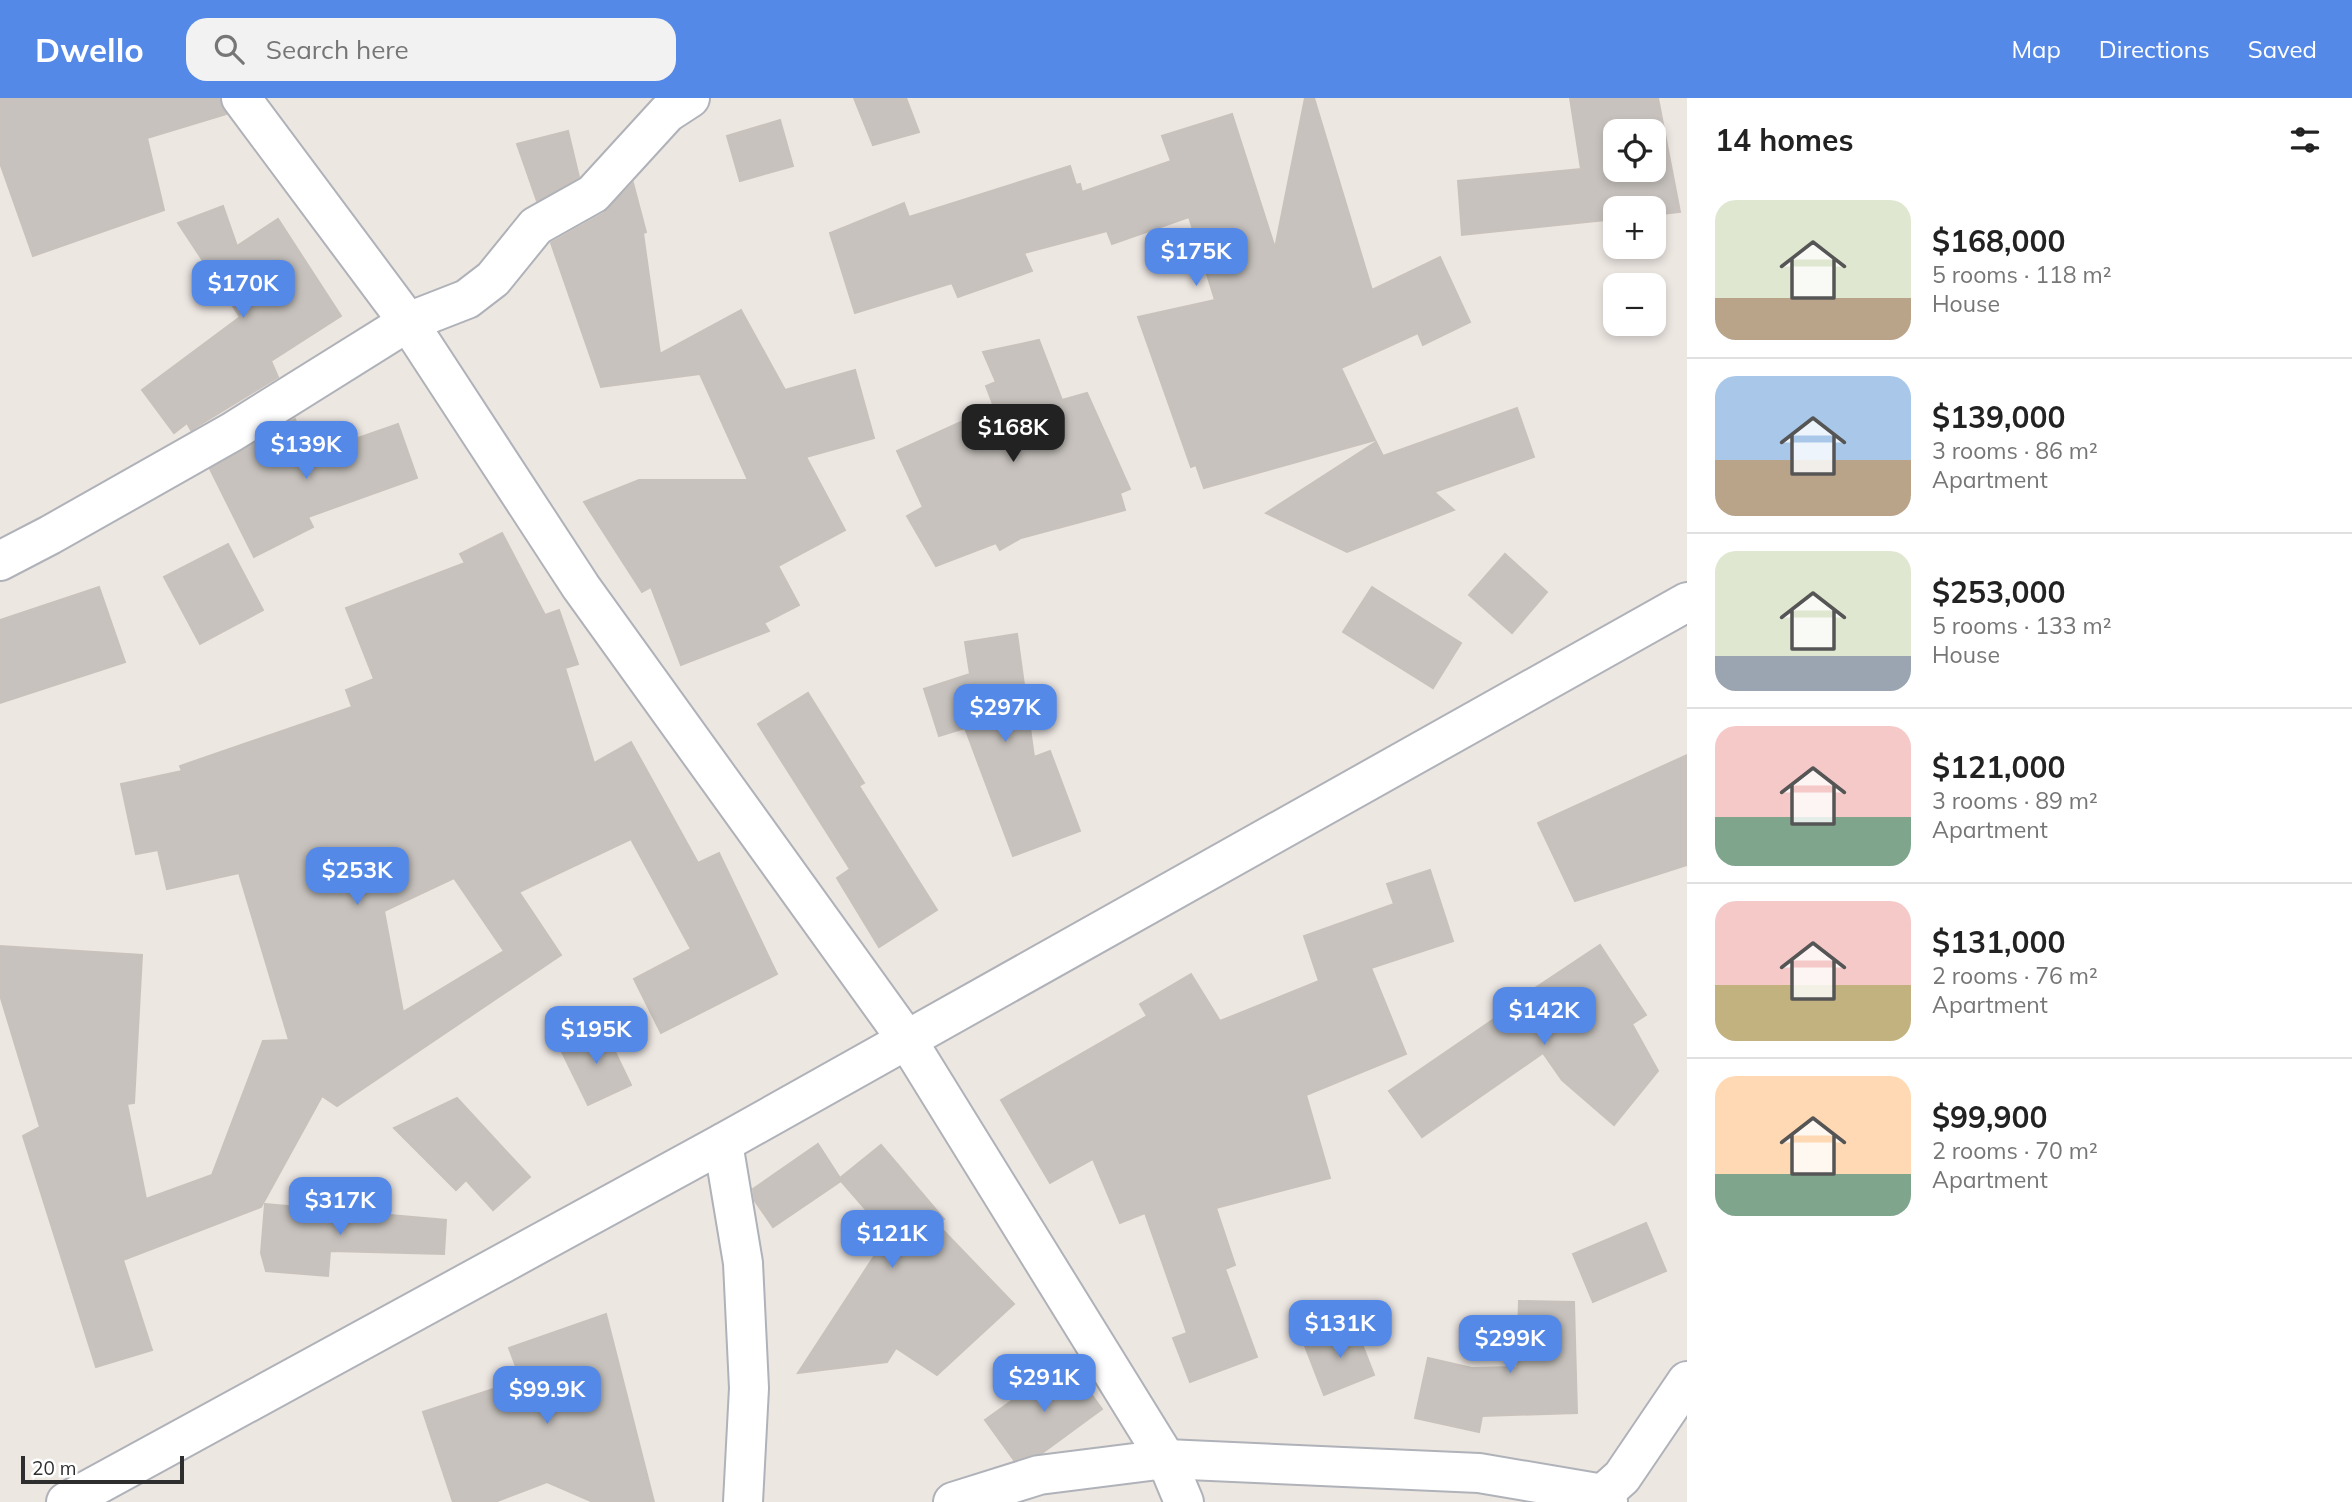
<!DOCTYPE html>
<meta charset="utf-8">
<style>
:root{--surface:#fff;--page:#f2f2f2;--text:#222;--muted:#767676;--line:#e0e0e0;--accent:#5589e8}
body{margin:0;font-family:Mulish,sans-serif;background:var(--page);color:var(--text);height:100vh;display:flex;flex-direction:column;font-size:26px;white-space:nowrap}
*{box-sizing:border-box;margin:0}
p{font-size:23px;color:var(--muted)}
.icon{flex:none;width:38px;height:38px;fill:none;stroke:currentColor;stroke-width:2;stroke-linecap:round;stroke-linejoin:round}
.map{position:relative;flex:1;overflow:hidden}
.panel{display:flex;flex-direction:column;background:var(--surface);width:665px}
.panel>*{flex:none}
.tools{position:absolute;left:1603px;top:21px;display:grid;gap:14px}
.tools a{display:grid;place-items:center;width:63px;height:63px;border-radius:14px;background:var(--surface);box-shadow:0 4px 10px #0003;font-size:35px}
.scale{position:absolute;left:21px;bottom:18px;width:163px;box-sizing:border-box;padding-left:7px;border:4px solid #2e2e2e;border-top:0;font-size:19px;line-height:24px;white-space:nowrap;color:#2e2e2e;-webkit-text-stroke:5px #fff;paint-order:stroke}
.price{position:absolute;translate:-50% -60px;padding:0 16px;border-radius:14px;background:var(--accent);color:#fff;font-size:23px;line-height:46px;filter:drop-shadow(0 2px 4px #0008)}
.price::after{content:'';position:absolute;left:50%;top:42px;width:21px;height:16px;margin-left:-10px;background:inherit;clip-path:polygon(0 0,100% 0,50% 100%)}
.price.on{background:#222;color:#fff}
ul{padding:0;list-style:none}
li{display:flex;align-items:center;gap:21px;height:175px;padding:0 28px}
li+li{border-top:2px solid var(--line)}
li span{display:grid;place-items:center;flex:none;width:196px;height:140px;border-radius:21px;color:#555}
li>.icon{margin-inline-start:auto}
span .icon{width:84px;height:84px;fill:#fffc;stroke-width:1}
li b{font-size:30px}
h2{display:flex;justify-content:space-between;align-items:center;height:84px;padding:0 28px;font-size:30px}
header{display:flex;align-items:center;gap:42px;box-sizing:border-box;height:98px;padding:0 35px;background:var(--accent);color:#fff}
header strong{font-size:33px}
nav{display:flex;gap:38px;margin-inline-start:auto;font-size:24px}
.search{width:490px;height:63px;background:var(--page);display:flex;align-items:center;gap:18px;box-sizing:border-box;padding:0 24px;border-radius:21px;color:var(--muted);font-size:26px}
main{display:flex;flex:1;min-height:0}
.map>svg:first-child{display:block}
.building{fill:#c7c2bd;stroke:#c9c2bc;stroke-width:2;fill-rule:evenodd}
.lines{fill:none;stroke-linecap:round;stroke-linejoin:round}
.minor-casing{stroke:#afb2b8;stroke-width:42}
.tertiary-casing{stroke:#afb2b8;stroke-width:42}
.minor{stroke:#fff;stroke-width:38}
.tertiary{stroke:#fff;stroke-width:38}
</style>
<header>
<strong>Dwello</strong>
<div class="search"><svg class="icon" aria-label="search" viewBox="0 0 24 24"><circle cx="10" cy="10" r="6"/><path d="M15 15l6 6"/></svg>Search here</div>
<nav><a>Map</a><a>Directions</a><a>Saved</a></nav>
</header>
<main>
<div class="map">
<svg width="1687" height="1404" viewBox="0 0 1687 1404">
<rect width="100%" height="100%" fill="#ede7e2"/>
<!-- building -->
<g class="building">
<path d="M0,0H220L226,16L147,40L164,112L33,158L0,65Z"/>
<path d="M854,0H906L919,34L873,47Z"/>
<path d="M1305,0H1314L1372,192L1440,159L1470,224L1423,247L1418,235L1341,270L1375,342L1204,390L1196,367L1191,369L1138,219L1215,202L1189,119L1112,146L1107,133L1024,155L1032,173L958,199L952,185L855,215L830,135L904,105L909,119L1070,68L1076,87L1080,86L1082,94L1171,63L1162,38L1232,16L1275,150Z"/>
<path d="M1570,0H1658L1680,114L1654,117V110H1615V121L1462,137L1458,83L1581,71ZM1615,33H1654V72H1615Z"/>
<path d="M780,22L793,68L740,83L727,38Z"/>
<path d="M568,33L579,79L537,103L517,46Z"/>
<path d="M633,85L646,134L643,135L660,256L741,212L785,292L855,272L874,340L806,359L845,432L778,468L799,507L764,525L769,533L681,567L651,489L642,494L584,404L639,382H748L700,276L601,289L551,145L604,115Z"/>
<path d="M223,108L237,148L278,121L341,218L271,263L278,279L191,332L187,325L174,335L142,292L240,219L178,125Z"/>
<path d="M1039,242L1062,302L1087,295L1130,391L1120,395L1125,412L1021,440L1000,452L996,445L936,468L907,418L923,409L897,353L994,309L986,288L996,284L983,254Z"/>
<path d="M1517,310L1534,359L1434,394L1454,412L1347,454L1266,415L1376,344L1383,358Z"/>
<path d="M295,321L309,357L398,326L417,380L308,419L313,429L254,459L210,371Z"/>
<path d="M502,435L545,517L559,512L578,566L565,570L594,665L631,644L698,765L719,755L777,876L661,935L634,881L691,851L631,741L519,794L561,857L337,1008L322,998L261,1109L123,1162L152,1252L96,1269L23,1038L40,1029L0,897V848L142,857L134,1005L127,1006L146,1101L212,1077L263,943L289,942L239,775L167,791L158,752L136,756L121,686L182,673L180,668L352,609L346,592L374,581L346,510L465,465L460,456ZM454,780L504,853L403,914L384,813Z"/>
<path d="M228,446L263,512L200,546L164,479Z"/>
<path d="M1505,456L1547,494L1512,535L1469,497Z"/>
<path d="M99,489L125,564L0,605V522Z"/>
<path d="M1372,489L1461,545L1433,590L1343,534Z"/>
<path d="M1017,536L1034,659L1050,653L1080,733L1013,758L965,630L939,638L924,591L970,576L965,544Z"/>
<path d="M808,595L864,685L859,688L937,812L879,849L837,780L850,771L758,626Z"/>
<path d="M1687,657V767L1575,803L1538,725Z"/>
<path d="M1430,772L1453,843L1371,870L1406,956L1306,997L1330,1080L1216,1110L1235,1167L1225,1171L1257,1259L1190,1284L1173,1240L1187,1235L1145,1115L1120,1125L1093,1061L1050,1085L1001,1002L1147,918L1140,906L1191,876L1220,923L1319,883L1304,838L1394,806L1387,786Z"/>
<path d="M1600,847L1646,917L1632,926L1658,973L1614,1027L1562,982L1543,955L1422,1039L1389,993L1513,908L1511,906Z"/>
<path d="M603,929L631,987L588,1007L560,950Z"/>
<path d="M457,1000L530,1079L493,1112L466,1082L456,1092L394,1030Z"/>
<path d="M818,1046L840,1080L881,1047L944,1121L937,1126L1014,1206L937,1277L896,1250L887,1264L798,1275L888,1137L841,1083L773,1129L755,1103L753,1091Z"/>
<path d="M265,1106L446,1122L444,1156L330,1153L328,1178L266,1173L261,1155Z"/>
<path d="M1646,1125L1666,1173L1593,1204L1573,1156Z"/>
<path d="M1519,1203L1574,1204L1577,1315L1482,1318L1479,1334L1415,1320L1428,1260L1472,1270L1517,1269Z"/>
<path d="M606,1216L654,1404H593L547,1384L495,1404H453L423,1314L521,1282L509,1250Z"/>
<path d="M1355,1228L1374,1277L1324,1297L1305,1248Z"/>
<path d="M1067,1263L1102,1311L1042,1355L1014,1362L985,1322Z"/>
</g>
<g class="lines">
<!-- minor casing -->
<g class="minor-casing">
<g id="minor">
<path d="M241,0L408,224L581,489L907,942L1166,1361L1184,1404"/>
<path d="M0,463L50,437L232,334L408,224L467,201L493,181L536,128L593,96L667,15L690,0"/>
<path d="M723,1045L743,1165L749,1290L743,1404"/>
<path d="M1603,1396L1622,1379L1687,1283"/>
<path d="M953,1404L1039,1377L1166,1361L1479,1375L1603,1396L1608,1404"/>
</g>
</g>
<!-- tertiary casing -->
<g class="tertiary-casing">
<path id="tertiary" d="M66,1404L723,1045L1687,504"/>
</g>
<!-- minor -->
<use href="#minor" class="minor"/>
<!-- tertiary -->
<use href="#tertiary" class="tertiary"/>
</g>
</svg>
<div class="tools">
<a><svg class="icon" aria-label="locate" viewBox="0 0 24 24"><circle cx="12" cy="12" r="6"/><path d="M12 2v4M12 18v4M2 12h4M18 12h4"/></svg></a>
<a>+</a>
<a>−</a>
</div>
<div class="scale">20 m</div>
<b class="price" style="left:1196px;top:190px">$175K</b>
<b class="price" style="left:243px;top:222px">$170K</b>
<b class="price on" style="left:1013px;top:366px">$168K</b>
<b class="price" style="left:306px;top:383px">$139K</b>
<b class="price" style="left:1005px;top:646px">$297K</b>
<b class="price" style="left:357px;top:809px">$253K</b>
<b class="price" style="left:1544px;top:949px">$142K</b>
<b class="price" style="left:596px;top:968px">$195K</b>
<b class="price" style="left:340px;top:1139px">$317K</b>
<b class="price" style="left:892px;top:1172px">$121K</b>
<b class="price" style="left:1340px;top:1262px">$131K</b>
<b class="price" style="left:1510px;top:1277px">$299K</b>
<b class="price" style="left:1044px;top:1316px">$291K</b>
<b class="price" style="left:547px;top:1328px">$99.9K</b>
</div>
<section class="panel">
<h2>14 homes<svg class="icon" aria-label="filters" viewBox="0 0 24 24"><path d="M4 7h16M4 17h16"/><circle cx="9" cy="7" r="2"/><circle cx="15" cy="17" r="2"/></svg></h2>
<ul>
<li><span style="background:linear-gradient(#dfe7d0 70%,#b9a48a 0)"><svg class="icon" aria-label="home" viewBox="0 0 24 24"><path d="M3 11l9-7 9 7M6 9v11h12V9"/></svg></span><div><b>$168,000</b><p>5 rooms · 118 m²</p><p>House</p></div></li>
<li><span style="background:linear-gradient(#a9c7e8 60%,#b9a48a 0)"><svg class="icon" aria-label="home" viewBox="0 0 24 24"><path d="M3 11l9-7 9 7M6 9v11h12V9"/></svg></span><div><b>$139,000</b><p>3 rooms · 86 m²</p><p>Apartment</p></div></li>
<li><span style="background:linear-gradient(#dfe7d0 75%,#9aa5b1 0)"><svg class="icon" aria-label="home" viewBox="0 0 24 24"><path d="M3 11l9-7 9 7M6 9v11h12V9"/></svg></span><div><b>$253,000</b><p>5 rooms · 133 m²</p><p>House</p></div></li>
<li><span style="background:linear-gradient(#f6c9c9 65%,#7fa58c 0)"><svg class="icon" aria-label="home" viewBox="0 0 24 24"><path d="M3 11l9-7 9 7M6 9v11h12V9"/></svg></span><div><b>$121,000</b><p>3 rooms · 89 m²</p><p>Apartment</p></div></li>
<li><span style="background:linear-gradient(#f6c9c9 60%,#c2b280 0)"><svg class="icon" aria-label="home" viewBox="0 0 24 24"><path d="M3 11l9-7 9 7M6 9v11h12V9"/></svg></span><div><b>$131,000</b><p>2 rooms · 76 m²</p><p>Apartment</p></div></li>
<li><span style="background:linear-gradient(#ffd9b3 70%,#7fa58c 0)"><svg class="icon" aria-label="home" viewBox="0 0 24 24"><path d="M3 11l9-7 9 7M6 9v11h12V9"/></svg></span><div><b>$99,900</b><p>2 rooms · 70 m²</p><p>Apartment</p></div></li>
</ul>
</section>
</main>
